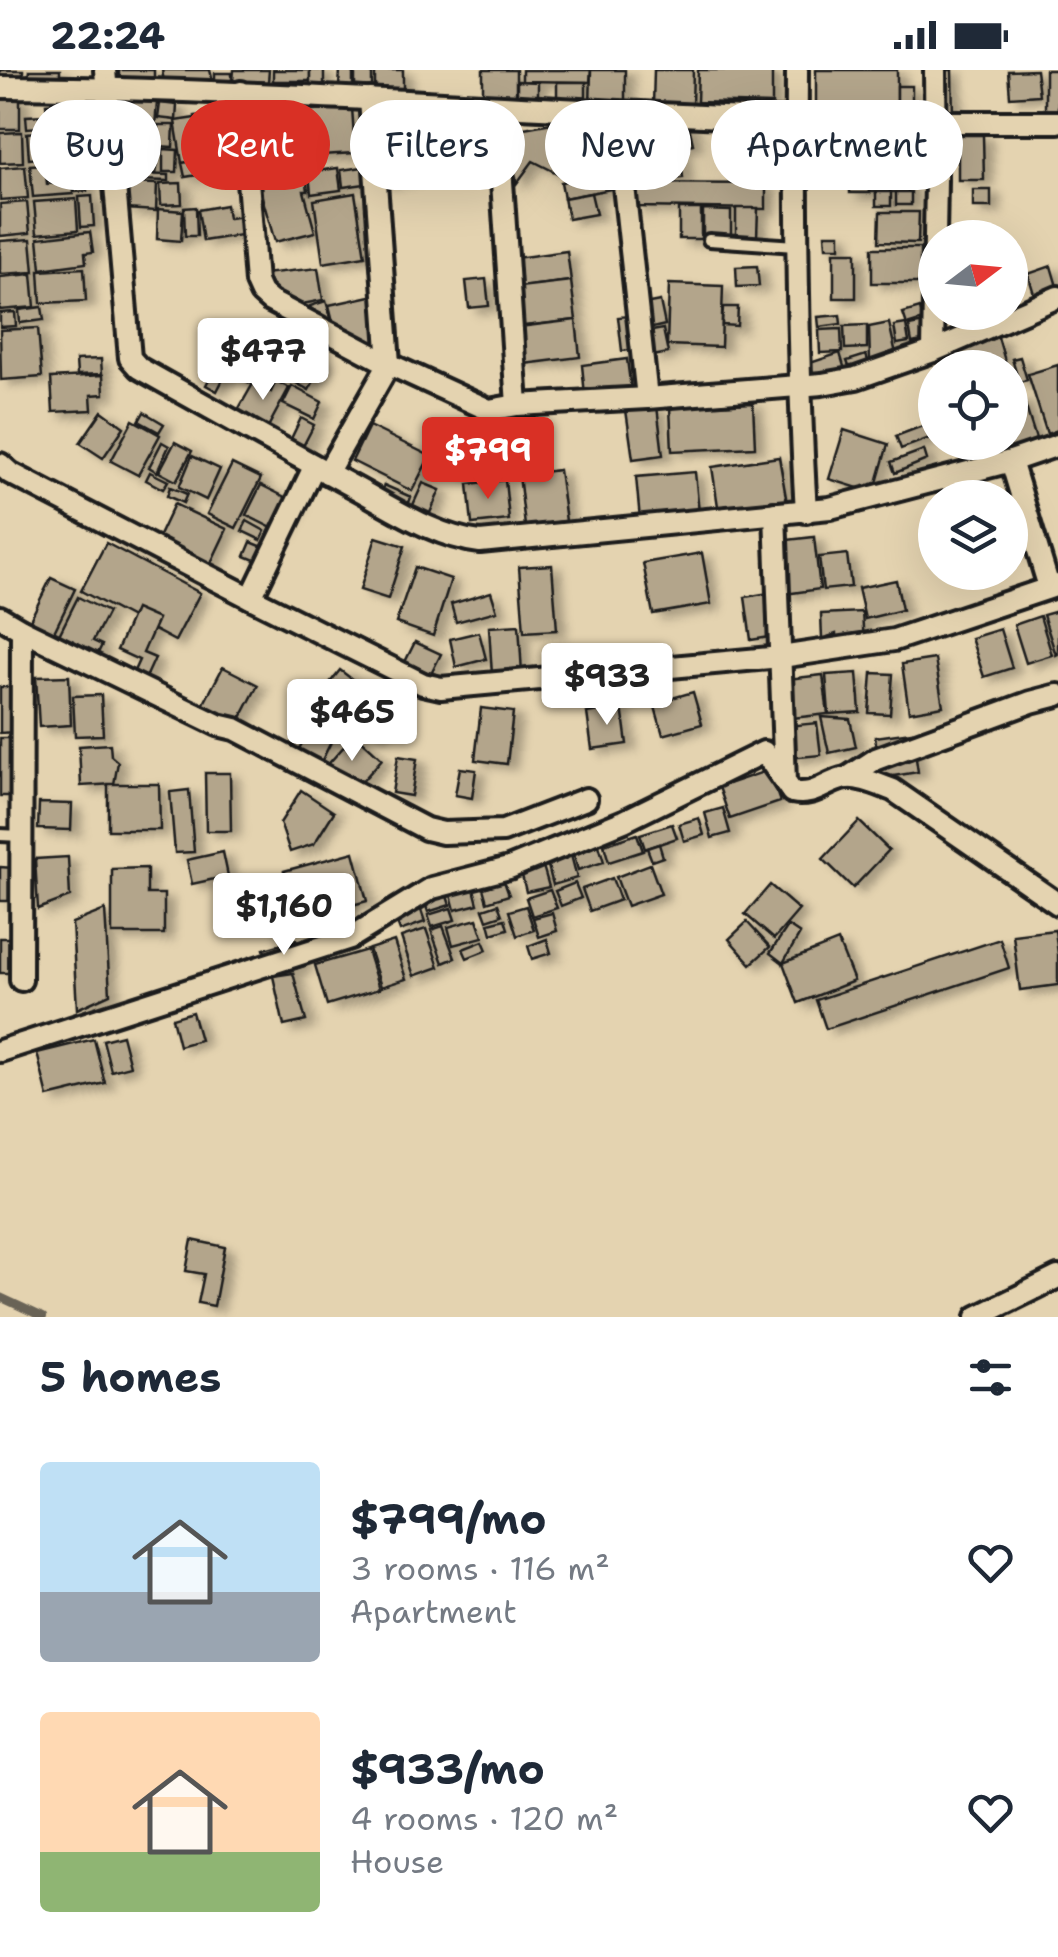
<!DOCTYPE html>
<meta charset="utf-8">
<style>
:root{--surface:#fff;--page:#f2f2f3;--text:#1f2937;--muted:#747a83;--accent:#d93025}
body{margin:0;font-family:"Shantell Sans",sans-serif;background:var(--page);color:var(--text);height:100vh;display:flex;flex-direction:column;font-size:38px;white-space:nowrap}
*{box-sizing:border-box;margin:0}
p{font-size:32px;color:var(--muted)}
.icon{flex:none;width:55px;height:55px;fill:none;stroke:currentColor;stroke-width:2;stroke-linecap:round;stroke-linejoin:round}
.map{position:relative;height:1247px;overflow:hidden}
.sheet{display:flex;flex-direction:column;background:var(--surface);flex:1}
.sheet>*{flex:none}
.hud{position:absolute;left:30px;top:30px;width:1000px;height:90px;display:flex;gap:20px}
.needle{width:65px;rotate:74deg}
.buttons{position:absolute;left:918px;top:150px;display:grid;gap:20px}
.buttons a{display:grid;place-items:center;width:110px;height:110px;border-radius:50%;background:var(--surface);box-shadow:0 10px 40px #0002;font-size:50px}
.price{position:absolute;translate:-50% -85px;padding:0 22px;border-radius:10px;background:#fff;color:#222;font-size:32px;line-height:65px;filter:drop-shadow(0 2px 5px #0008)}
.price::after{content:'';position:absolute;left:50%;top:60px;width:30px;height:22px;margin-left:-15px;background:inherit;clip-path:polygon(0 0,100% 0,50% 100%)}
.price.active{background:var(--accent);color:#fff}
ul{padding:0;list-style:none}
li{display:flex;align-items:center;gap:30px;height:250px;padding:0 40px}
li span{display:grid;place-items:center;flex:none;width:280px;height:200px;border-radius:10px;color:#555}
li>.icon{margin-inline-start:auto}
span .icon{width:120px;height:120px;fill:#fffc;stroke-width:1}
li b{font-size:42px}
h2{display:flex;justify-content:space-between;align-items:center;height:120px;padding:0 40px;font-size:42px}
.tag{padding:0 35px;border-radius:45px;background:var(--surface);box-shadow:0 10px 40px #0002;font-size:35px;line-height:90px}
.tag.active{background:var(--accent);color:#fff}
.status{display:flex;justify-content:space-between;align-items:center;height:70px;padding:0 50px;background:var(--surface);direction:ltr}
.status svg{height:28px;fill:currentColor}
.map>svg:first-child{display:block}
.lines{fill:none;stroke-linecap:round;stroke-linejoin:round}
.stream{stroke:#696356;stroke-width:8}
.building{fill:#b3a58b;stroke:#1c1c1c;stroke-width:2.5;filter:url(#shadow)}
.service-casing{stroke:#1c1c1c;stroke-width:18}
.minor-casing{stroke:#1c1c1c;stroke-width:28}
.service{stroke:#e4d3b0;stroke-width:10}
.minor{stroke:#e4d3b0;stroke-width:20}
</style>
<div class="status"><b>22:24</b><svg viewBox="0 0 49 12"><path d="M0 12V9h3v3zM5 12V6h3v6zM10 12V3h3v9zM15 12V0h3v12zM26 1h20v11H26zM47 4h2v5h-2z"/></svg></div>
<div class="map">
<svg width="1058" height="1247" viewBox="0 0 1058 1247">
<defs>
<filter id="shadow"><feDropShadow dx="9" dy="5" stdDeviation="5" flood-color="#0004"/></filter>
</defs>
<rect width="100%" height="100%" fill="#e4d3b0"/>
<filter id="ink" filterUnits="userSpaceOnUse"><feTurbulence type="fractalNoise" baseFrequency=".01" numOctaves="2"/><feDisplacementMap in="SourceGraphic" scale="20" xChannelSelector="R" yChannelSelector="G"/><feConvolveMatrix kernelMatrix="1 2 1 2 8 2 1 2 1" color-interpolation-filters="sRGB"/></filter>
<g filter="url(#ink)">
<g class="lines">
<!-- stream -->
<path class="stream" d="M0,1227L43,1247"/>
</g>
<!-- building -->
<g class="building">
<path d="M0,0H23V10L0,8Z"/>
<path d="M29,0H60V9L28,8Z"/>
<path d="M119,0H154V7L119,8Z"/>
<path d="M162,0H210L213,12H164Z"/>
<path d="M234,0H269L268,12L233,11Z"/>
<rect x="273" y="0" width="37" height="11"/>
<rect x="310" y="0" width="14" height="20"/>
<path d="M340,0H353V17H339Z"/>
<rect x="355" y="0" width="17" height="24"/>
<path d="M375,0H403V26L375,25Z"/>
<rect x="483" y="0" width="33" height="31"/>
<path d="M522,0H591L590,12L522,11Z"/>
<path d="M591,0H625V38H590Z"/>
<path d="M654,0H693L692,36L653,35Z"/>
<path d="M698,0H772V34L697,32Z"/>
<path d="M816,0H897V45L816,44Z"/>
<path d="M937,0H952L953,46H937Z"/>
<path d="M1036,0L1039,25L1010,27L1008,1Z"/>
<rect x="1045" y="0" width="13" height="46"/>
<rect x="215" y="3" width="17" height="15"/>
<path d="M517,11L538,12V34L517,33Z"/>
<rect x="557" y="12" width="29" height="20"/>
<rect x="897" y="16" width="15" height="23"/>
<rect x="0" y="26" width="20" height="33"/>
<path d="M122,29L157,32L155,56L120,52Z"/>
<path d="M67,32L68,55L27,58L26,46L47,45L46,34Z"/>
<path d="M160,33L177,35L176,50L158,48Z"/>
<path d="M352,37L355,83L303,86L300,41Z"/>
<path d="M209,44L212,62L198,64L195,46Z"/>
<path d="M195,48L203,90L182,93L175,51Z"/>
<path d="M599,50L602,96L563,98L560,53Z"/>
<path d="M688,51L693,74L656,82L652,59Z"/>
<path d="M552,53L561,105L533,91L517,113L507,61Z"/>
<path d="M651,54L653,78L630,80L628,55Z"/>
<path d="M158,55H174L173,77L157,76Z"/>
<path d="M127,57L149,59L148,70L126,68Z"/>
<path d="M286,58L297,60L288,79L262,65Z"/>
<path d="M70,59L72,86L29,89L27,63Z"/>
<rect x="872" y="61" width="54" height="40"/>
<path d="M22,62L23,92L0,93V63Z"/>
<path d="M737,62L770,63L769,105H736Z"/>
<path d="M958,65H983L984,110H958Z"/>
<path d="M128,74L160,79L156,104L124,98Z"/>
<path d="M406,76L411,106L382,112L377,81Z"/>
<path d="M163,79L178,80L177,102H163Z"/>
<path d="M680,80L683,108L643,112L640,85Z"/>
<path d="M201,90L204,104L185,107L182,93Z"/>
<path d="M304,90L308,121H304L315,162L275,172L262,127H258L255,97Z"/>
<path d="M85,92L87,121L75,122L74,109L48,111L47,95Z"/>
<path d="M45,94L47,114L72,112L73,124L33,127L30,95Z"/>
<path d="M25,96L28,128L0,130V98Z"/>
<path d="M363,97L365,114L343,117L341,100Z"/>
<path d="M338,98L341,120L311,124L309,102Z"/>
<path d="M613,103L616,118L564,128L561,112Z"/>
<rect x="850" y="103" width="20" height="20"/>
<path d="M137,104L169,105V111L137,110Z"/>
<rect x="890" y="104" width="18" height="18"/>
<rect x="870" y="108" width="20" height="14"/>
<path d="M128,113L157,114L156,141L126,139Z"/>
<path d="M181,113L182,134L161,135L160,114Z"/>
<path d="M637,113L766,114V139L636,137Z"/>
<rect x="973" y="120" width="18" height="17"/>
<rect x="876" y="122" width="15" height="14"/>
<rect x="896" y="122" width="15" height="13"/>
<path d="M355,123L365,186L323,193L314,130Z"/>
<path d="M591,123L596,144L568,149L564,128Z"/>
<path d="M92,126L94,156L81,157L79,127Z"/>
<path d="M76,129L78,160L37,164L34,132Z"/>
<path d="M27,132L30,163L0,166V134Z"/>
<path d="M226,135L228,148L244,146L247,164L203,171L198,140Z"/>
<path d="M196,137L197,166H185L184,138Z"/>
<path d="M736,138H758L757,167L736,166Z"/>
<path d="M158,139L183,141L181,171L157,169Z"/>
<rect x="679" y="139" width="22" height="30"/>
<path d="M703,140L731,141V167H703Z"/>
<path d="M880,142H919L918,173L879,172Z"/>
<path d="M90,162L93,182L85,183L86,193L41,199L38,168Z"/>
<path d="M825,164H840V177H826Z"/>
<path d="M31,169L34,202L0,204V171Z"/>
<rect x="872" y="178" width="48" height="35"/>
<path d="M567,181L571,211L519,217L515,188Z"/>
<rect x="834" y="182" width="22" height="46"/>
<path d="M757,196L759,216L737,217L736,197Z"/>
<path d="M1051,196L1058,220L1035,227L1028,204Z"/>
<path d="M84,198L86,231L41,233L39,201Z"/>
<path d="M318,198L323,230L292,236L268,221L263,204Z"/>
<path d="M32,204L35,237L0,240V207Z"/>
<path d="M486,209L489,236L469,238L466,211Z"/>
<path d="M571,211L576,250L524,256L519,217Z"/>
<path d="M669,214L723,216L721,277L667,275Z"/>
<path d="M375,225L383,283L336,264L329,235Z"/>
<path d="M326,231L335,262L313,252L310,236Z"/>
<path d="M660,231L665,255L644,260L639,235Z"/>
<path d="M42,237L44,250L20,253L19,240Z"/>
<path d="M723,237H738L737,256L722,255Z"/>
<path d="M920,238L923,250L907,255L903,243Z"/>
<path d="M15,242L16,256L0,257V243Z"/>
<path d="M840,245L841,254L819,257L818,247Z"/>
<path d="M628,246L632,280L622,281L618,247Z"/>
<path d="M576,250L580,287L524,294L519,257Z"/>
<path d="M889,253L896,284L870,292L869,257Z"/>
<path d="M924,253L927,270L912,273L909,256Z"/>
<path d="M906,254L909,272L897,274L894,256Z"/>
<path d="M867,255V278L845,279L844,256Z"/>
<path d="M38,258L42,307L1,310L0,260Z"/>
<path d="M663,259L668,283L653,286L647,262Z"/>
<path d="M841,259L842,282L820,283L819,260Z"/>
<path d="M279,264L325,290L309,320L262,294Z"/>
<path d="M998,267L1007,298H954L949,282Z"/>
<path d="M840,283L845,300L815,309L810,293Z"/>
<path d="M866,285L870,296L851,302L847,291Z"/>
<path d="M238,287L258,297L250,313L230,303Z"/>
<path d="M1020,287L1027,310L1019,312L1012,289Z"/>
<path d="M101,289L102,304L77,305L76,290Z"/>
<path d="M627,289L631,320L585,325L582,295Z"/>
<path d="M218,292L229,298L217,321L206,315Z"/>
<path d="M1058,295V360L1047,364L1028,304Z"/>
<path d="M103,305L104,324L91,325L92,340L53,342L51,308Z"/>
<path d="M276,311L289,318L268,357L238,340L254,312L271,322Z"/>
<path d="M292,316L322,332L314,349L283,334Z"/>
<path d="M1023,328L1037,372L998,384L994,372H1010V332Z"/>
<path d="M753,333L755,377L672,381L670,337Z"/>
<path d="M657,336L663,385L633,389L626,340Z"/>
<path d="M102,341L124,357L103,388L80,373Z"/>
<path d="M144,342L164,354L159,362L139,351Z"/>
<path d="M301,348L314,355L300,382L288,375Z"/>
<path d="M133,350L160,365L138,405L111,391Z"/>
<path d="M933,352L935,366L901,379L896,366Z"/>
<path d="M369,356L430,386L412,421L352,391Z"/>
<path d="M459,357L484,370L486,393L483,402L465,406L440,393Z"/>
<path d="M844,360L888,374L874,423L829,409Z"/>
<path d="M162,372L169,376L157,402L149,397Z"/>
<path d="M175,372L192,381L176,411L159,402Z"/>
<path d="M924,380L927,390L895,403L891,392Z"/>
<path d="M192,386L220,399L206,430L179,417Z"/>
<path d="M779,387L787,433L719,443L712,397Z"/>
<path d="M232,394L261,408L236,458L207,444Z"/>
<path d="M559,400L566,451L525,456L519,405Z"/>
<path d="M150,402L168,411L163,419L146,410Z"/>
<path d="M695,402L699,443L640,449L636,407Z"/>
<path d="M505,410L509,450L472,454L468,414Z"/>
<path d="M423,413L440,420L430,443L413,435Z"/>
<path d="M261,415L295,432L280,462L246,445Z"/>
<path d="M384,415L411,427L407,438L380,426Z"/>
<path d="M170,417L187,424L183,433L167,426Z"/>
<path d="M1010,432L1023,479L1010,482Z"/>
<path d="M174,434L227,459L209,497L156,472Z"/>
<path d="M247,451L265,461L261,470L242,461Z"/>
<path d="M376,467L405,476L388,529L360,520Z"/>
<path d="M814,467L820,519L785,524L778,471Z"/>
<path d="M251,472L268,479L262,493L245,486Z"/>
<path d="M106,473L200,523L175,571L81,521Z"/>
<path d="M702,483L711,534L653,544L643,493Z"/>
<path d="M847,484L851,517L823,520L819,487Z"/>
<path d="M552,495L557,560L524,562L519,497Z"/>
<path d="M415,497L451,509L433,566L396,553Z"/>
<path d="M51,508L75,519L52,566L28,554Z"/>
<path d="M896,510L902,540L865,549L858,518Z"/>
<path d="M491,522L497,541L456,552L451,534Z"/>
<path d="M769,523L776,566L751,570L745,527Z"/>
<path d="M78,527L108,542L93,571L102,575L96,587L58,567Z"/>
<path d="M135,539L158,549L143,583L155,588L144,612H129L139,590L117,580Z"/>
<path d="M1058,541V584L1056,585L1043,545Z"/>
<path d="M862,542L864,573L837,575L836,564L822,569L821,544Z"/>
<path d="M1040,546L1052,585L1026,593L1014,555Z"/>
<path d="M519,555L522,603L492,605L489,557Z"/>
<path d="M1000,559L1012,598L984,607L971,568Z"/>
<path d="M479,562L486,589L456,597L450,569Z"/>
<path d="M415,572L441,584L431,604L405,592Z"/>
<path d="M935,589L943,636L909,642L902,594Z"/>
<path d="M223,597L258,615L235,659L200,641Z"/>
<path d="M340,600L358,614L339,638L321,624Z"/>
<path d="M857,603L860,642L829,644L826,605Z"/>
<path d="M872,603L893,604L890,644L869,643Z"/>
<path d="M823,605L828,644L792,648L787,609Z"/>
<path d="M69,606L71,655L39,657L36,607Z"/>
<path d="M377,614L399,626L377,664L356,652Z"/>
<path d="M0,617H12L15,662L0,663Z"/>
<path d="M693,622L702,654L663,665L654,633Z"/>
<path d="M101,625L103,665L75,666L73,626Z"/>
<path d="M622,637L627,674L592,679L587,643Z"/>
<path d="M481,638L513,642L507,694L475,690Z"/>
<path d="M821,647L850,649L856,677L829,683Z"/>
<path d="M315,648L337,660L319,696L296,685Z"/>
<path d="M817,653L821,685L790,688L787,656Z"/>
<path d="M912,662L918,702L881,708L875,667Z"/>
<path d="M355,664L382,689L350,725L323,700Z"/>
<path d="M0,668H13L14,726H0Z"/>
<path d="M110,674L111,686L118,692L114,714L81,716L79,676Z"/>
<path d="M398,686L417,689L411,726L392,723Z"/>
<path d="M460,698L476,700L472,728L455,725Z"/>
<path d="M769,700L780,732L730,749L719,717Z"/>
<path d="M205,703H230L231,761H206Z"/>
<path d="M108,714H159L160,760H108Z"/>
<path d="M189,720L194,782L175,783L170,722Z"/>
<path d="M301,720L334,742L314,774L290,782L280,753Z"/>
<path d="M39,733L72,734L71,760L38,759Z"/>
<path d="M723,738L730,763L712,768L705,743Z"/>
<path d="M699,748L704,765L684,771L679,754Z"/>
<path d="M859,751L889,780L853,818L823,789Z"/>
<path d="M672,754L677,768L645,779L640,764Z"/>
<path d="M637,764L643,781L609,792L604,775Z"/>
<path d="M659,774L663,787L652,791L647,778Z"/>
<path d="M599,775L604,792L578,800L573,782Z"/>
<path d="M223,782L228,806L192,814L187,790Z"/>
<path d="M354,782L367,831L297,850L284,801Z"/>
<path d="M571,785L577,808L553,815L547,792Z"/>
<path d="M68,787L70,827L38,839L35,789Z"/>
<path d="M650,794L661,824L627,836L616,807Z"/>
<path d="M543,796L549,817L526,822L521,801Z"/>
<path d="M0,797L13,798L12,831H0Z"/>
<path d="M147,798V824H164V864H112V799Z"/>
<path d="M612,808L620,830L590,841L582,819Z"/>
<path d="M504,811L509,825L487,832L483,818Z"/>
<path d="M575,813L581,828L561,836L555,821Z"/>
<path d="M473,815L478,834L455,840L450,821Z"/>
<path d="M770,815L799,840L774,869L745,844Z"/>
<path d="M550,820L557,838L532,846L526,828Z"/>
<path d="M446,823L450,835L428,842L424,830Z"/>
<path d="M419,834L425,852L400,861L393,843Z"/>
<path d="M498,834L502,845L487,850L483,839Z"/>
<path d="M526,836L534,860L517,866L509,841Z"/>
<path d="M451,838L455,850L432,857L428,845Z"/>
<path d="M105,840L110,924L77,939L72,853Z"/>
<path d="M552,843L557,861L539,867L533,848Z"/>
<path d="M477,849L483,867L453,875L448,857Z"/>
<path d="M505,849L508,859L492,864L489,853Z"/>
<path d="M747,852L770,877L751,894L729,869Z"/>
<path d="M443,856L455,888L443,893L431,860Z"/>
<path d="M788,856L800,864L783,893L770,883Z"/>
<path d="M426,859L439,897L414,906L401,867Z"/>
<path d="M1055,860L1058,884V915L1020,920L1013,865Z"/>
<rect x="0" y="868" width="10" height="35"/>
<path d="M547,869L551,883L532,889L528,876Z"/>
<path d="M1000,869L1009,898L826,959L816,930Z"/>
<path d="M296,870L304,896L273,906L264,879Z"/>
<path d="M394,871L406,909L381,917L369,879Z"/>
<path d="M483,871L487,880L467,888L463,879Z"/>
<path d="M838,871L854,911L798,933L783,893Z"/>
<path d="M367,880L379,919L327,935L315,895Z"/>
<path d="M293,903L306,951L284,956L273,906Z"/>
<path d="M192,942L200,970L179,976L172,948Z"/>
<path d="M122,965L130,996L111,1001L103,970Z"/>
<path d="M94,969L105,1013L48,1027L37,983Z"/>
<path d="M192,1170L225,1177L214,1236L198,1233L204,1204L186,1201Z"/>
</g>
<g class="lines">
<!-- service casing -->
<g class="service-casing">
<g id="service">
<path d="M709,170L796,176"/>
<path d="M0,765L21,766"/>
</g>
</g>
<!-- minor casing -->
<g class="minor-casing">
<g id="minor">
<path d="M105,0L130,288L139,298C210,338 282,378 354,417C393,438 435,467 480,472L830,438L1011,391L1058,375"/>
<path d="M797,0C796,148 797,294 806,442"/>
<path d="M0,17C265,19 529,40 793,50C881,53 970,52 1058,52"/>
<path d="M241,22L256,212L261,223L270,231L389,294L489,340L517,335L647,328L822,314L856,308L933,281L1058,227"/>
<path d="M497,37L517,335"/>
<path d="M616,42L647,328"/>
<path d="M933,281L936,110L935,0"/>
<path d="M1011,391L1049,517"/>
<path d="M0,394L10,403L251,528L423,614L441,618L781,587L894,570L1058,515"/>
<path d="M327,403L389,294L370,29"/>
<path d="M775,443L785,712L792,722C816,727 824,712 846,708C860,706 879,715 893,720L1058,834"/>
<path d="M251,528L314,397"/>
<path d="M0,547L22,560L218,655L235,659L426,759L443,763L503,761L586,729"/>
<path d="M847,708L876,689L1031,632L1058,625"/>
<path d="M21,910L22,560"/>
<path d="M0,981L350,868L432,818L509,798L624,751L764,682L792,722"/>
<path d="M977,1247L1058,1207"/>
</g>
</g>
<!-- service -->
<use href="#service" class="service"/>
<!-- minor -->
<use href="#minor" class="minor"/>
</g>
</g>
</svg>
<div class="buttons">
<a><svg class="needle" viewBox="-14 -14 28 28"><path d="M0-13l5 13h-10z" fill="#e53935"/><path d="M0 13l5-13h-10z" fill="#747a83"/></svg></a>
<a><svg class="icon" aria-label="locate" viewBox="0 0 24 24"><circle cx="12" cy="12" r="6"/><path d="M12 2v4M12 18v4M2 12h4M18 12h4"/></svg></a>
<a><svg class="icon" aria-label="layers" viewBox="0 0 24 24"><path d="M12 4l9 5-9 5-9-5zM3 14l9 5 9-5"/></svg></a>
</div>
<b class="price" style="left:263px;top:333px">$477</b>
<b class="price active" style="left:488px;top:432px">$799</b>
<b class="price" style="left:607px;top:658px">$933</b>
<b class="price" style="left:352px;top:694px">$465</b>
<b class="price" style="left:284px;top:888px">$1,160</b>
<div class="hud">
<a class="tag">Buy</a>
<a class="tag active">Rent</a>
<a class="tag">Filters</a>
<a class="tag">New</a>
<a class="tag">Apartment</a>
</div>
</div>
<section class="sheet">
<h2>5 homes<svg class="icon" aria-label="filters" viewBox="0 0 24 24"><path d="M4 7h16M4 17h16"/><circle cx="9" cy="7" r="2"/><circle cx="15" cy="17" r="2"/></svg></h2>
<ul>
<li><span style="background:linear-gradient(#bfe0f5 65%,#9aa5b1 0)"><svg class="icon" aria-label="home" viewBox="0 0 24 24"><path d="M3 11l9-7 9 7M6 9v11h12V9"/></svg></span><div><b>$799/mo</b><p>3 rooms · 116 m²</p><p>Apartment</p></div><svg class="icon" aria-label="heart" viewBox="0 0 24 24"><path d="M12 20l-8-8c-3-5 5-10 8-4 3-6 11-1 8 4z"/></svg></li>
<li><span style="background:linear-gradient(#ffd9b3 70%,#8fb573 0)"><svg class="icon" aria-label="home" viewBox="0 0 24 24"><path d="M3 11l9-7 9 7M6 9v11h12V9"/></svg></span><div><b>$933/mo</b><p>4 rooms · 120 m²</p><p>House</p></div><svg class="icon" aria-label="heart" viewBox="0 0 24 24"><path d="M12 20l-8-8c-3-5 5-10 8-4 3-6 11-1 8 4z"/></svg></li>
</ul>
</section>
